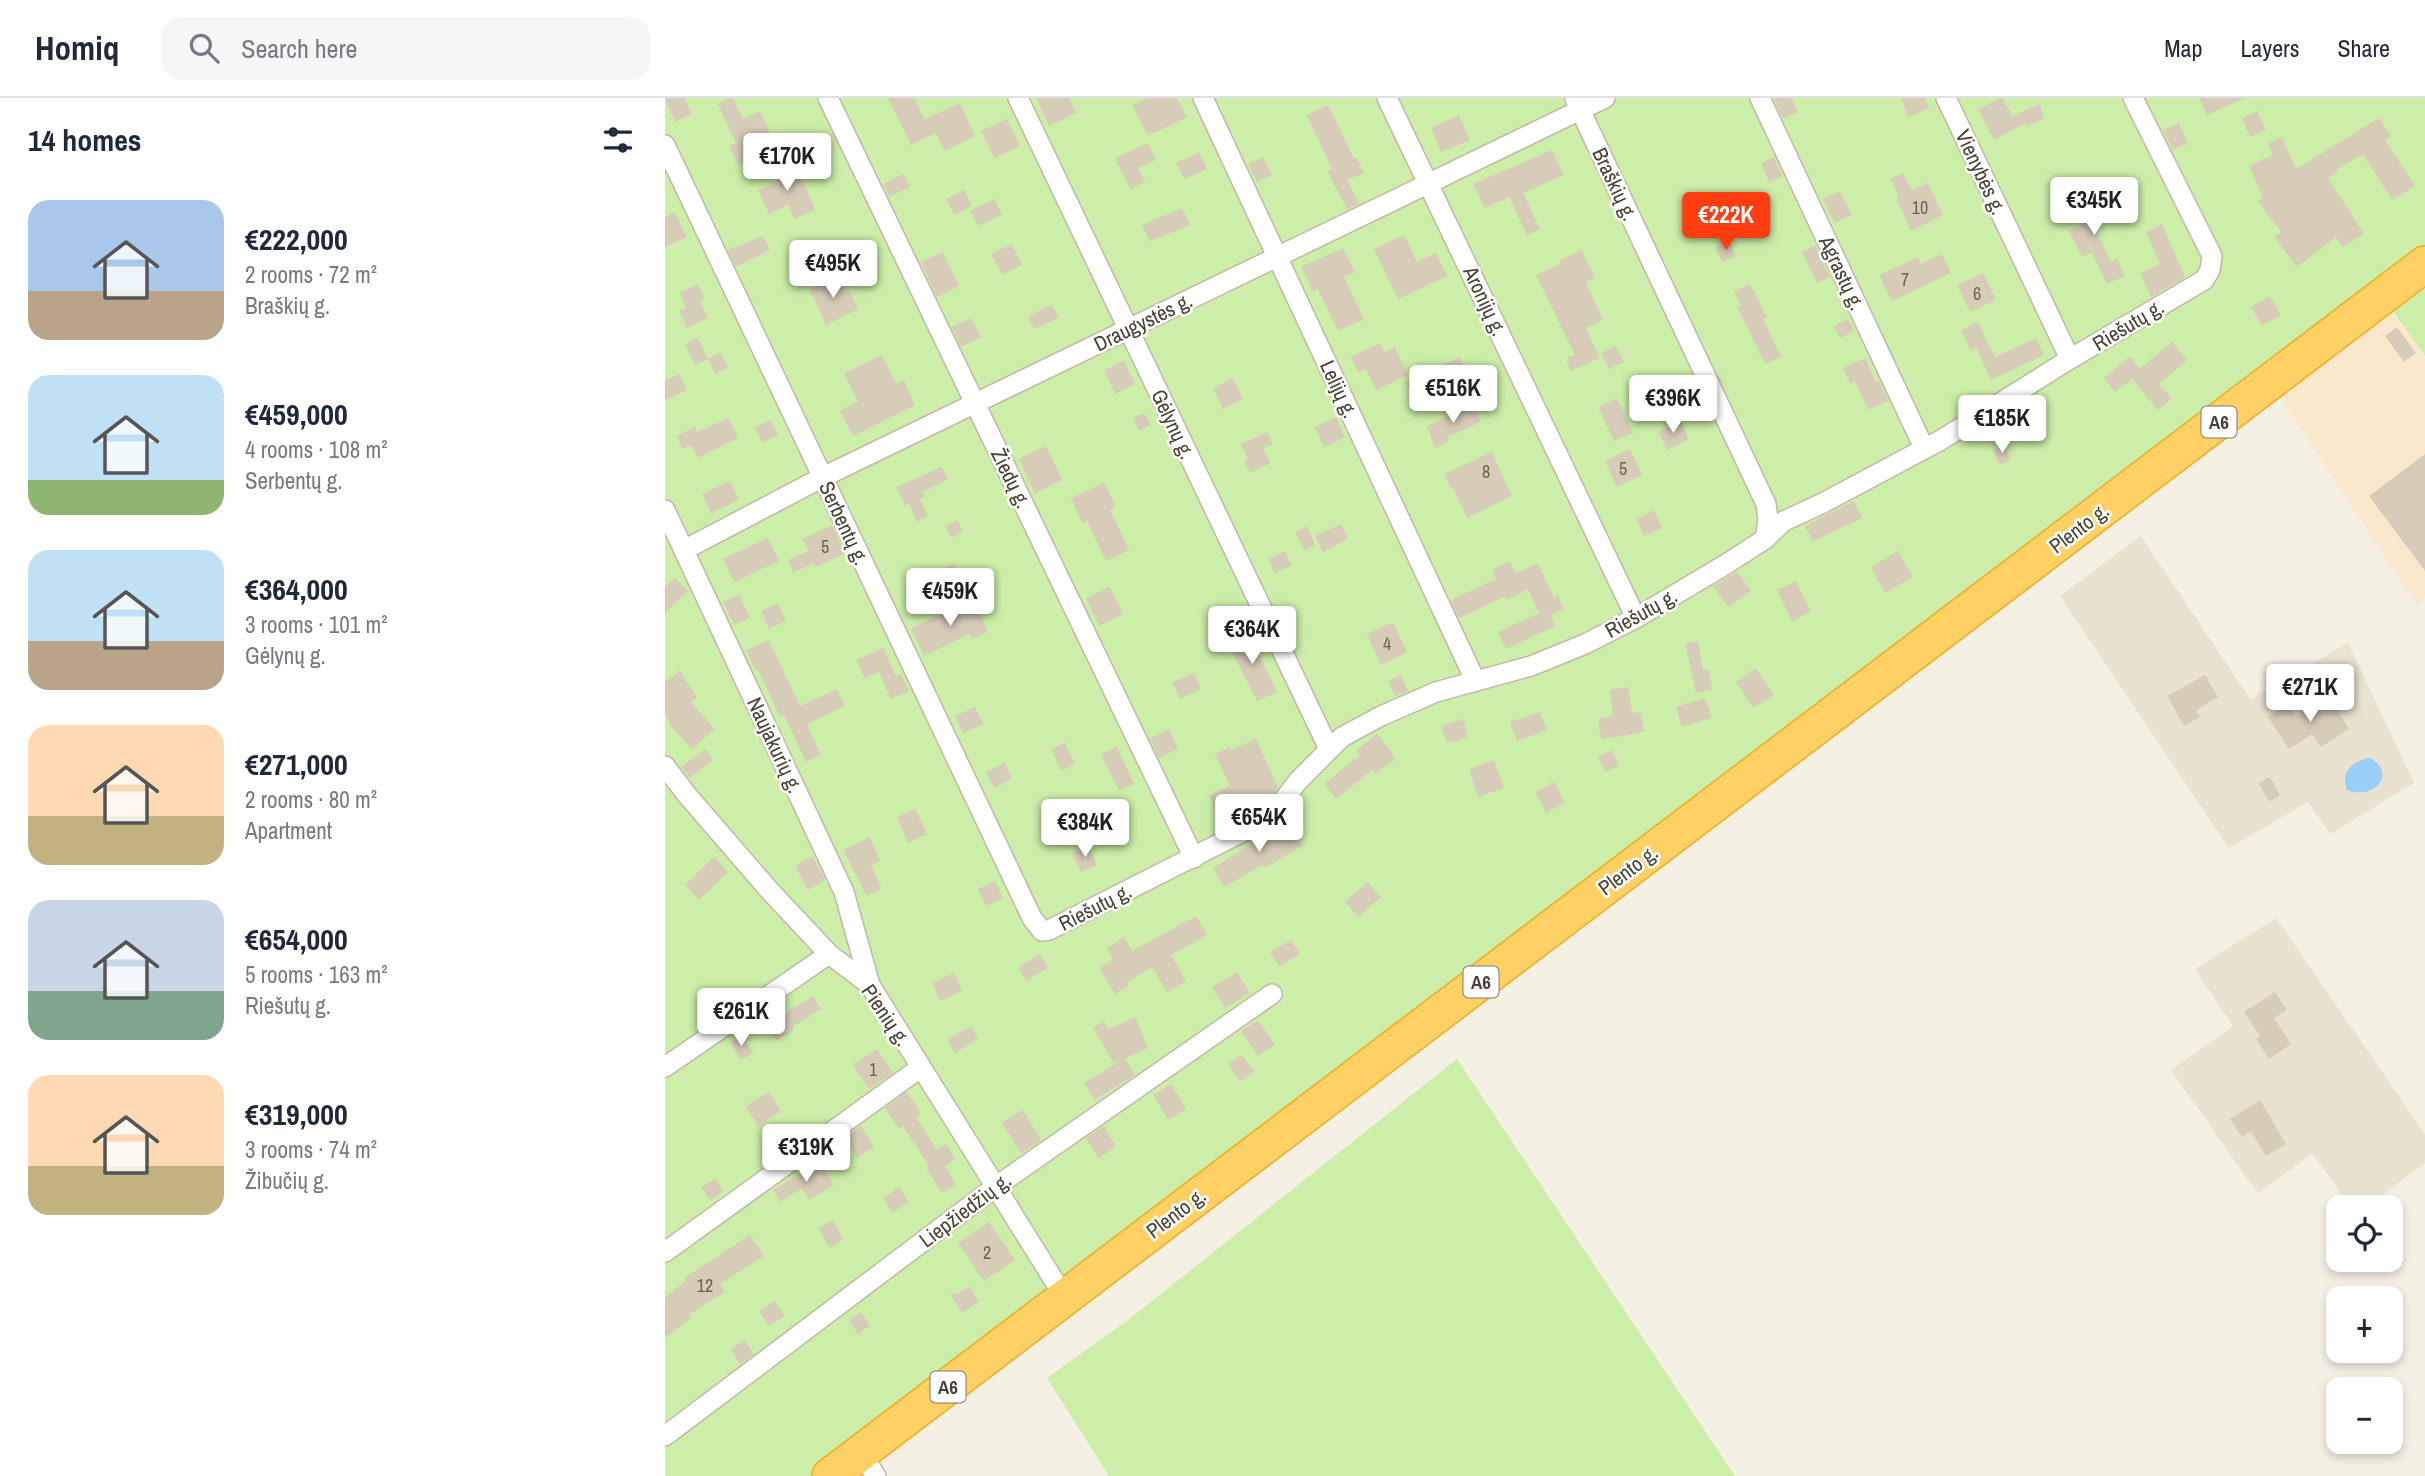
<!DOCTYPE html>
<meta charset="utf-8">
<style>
:root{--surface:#fff;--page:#f6f6f7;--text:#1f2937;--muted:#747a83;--line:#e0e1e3;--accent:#ff3d10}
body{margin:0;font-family:"Archivo Narrow",sans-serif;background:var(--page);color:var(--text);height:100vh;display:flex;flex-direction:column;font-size:26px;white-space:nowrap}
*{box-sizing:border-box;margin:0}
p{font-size:23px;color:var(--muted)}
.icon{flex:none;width:38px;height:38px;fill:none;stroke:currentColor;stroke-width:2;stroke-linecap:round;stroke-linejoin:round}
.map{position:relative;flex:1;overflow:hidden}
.details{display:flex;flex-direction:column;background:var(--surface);width:665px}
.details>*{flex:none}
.fabs{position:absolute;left:1661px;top:1097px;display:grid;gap:14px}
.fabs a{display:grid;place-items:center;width:77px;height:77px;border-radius:14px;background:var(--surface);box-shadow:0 4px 10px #0003;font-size:35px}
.price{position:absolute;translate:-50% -60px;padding:0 16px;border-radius:7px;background:#fff;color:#222;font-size:23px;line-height:46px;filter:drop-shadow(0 2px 4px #0008)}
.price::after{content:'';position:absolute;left:50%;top:42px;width:21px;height:16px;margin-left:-10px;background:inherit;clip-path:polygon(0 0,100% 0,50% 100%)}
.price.selected{background:var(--accent);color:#fff}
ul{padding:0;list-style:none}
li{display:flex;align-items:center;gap:21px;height:175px;padding:0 28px}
li span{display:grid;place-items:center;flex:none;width:196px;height:140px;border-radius:21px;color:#555}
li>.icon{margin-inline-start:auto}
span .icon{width:84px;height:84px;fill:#fffc;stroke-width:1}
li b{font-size:30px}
h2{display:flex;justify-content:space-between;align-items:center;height:84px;padding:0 28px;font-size:30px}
header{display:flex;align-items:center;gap:42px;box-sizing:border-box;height:98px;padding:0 35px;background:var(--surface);border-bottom:2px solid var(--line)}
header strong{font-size:33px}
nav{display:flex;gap:38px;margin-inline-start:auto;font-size:24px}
.search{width:490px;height:63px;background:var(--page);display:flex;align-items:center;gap:18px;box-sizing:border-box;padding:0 24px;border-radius:21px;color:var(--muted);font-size:26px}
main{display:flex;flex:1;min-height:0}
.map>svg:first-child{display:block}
.residential{fill:#e9e2d1}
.commercial{fill:#f9e8cc}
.green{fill:#cceea8}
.water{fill:#99cef9}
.building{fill:#d7ccb8}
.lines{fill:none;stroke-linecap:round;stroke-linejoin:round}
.street-casing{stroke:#c1b8a6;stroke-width:22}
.highway-casing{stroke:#f0ac23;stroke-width:38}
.street{stroke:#fff;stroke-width:19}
.highway{stroke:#ffd164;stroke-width:35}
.labels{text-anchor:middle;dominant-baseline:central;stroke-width:5;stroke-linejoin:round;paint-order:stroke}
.number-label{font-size:18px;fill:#6b6354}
.shield{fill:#fff;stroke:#7e7970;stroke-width:2}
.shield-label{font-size:19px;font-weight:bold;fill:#474033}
.street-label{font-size:21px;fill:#474033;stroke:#fff}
</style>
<header>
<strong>Homiq</strong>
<div class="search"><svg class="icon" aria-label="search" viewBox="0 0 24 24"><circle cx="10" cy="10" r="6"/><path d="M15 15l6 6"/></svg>Search here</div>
<nav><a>Map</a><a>Layers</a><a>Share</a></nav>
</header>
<main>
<section class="details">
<h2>14 homes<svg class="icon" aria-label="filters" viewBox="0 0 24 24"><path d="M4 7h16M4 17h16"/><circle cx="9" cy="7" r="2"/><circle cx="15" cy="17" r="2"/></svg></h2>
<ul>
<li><span style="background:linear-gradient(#a9c7e8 65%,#b9a48a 0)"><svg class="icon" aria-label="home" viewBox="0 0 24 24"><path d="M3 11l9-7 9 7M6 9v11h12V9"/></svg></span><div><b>€222,000</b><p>2 rooms · 72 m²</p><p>Braškių g.</p></div></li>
<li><span style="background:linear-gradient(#bfe0f5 75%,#8fb573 0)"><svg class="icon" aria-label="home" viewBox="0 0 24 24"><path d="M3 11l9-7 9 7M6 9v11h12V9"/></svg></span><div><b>€459,000</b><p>4 rooms · 108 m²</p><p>Serbentų g.</p></div></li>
<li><span style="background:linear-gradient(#bfe0f5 65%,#b9a48a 0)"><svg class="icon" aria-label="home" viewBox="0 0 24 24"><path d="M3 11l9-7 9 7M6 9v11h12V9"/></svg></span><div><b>€364,000</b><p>3 rooms · 101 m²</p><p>Gėlynų g.</p></div></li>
<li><span style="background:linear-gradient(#ffd9b3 65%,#c2b280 0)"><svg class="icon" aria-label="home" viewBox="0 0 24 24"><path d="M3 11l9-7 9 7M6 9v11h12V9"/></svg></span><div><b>€271,000</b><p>2 rooms · 80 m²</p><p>Apartment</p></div></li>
<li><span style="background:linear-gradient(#c9d6e8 65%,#7fa58c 0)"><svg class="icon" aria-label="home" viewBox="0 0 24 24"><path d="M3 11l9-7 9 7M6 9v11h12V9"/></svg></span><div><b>€654,000</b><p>5 rooms · 163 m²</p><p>Riešutų g.</p></div></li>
<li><span style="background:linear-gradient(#ffd9b3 65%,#c2b280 0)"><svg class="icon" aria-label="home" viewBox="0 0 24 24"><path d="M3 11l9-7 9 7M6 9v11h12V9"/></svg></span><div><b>€319,000</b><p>3 rooms · 74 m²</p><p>Žibučių g.</p></div></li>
</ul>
</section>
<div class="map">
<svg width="1760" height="1378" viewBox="0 0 1760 1378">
<rect width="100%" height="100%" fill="#f4f0e4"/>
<!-- residential -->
<g class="residential">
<path d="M1476,438L1585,601L1683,545L1749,685L1665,736L1643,704L1564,750L1395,498Z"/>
<path d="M1611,820L1760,1036V1065L1701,1109H1686L1647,1055L1593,1096L1506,972L1568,928L1530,871Z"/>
</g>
<!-- commercial -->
<path class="commercial" d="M1728,213L1760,258V500L1752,507L1614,298Z"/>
<!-- green -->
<g class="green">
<path d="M0,0H1760V152L391,1187L147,1378H0Z"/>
<path d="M1760,189V258L1728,213Z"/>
<path d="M792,961L1070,1378H444L382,1280L463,1222Z"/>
</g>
<!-- water -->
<path class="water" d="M1705,660C1733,675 1708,703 1682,692C1675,674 1687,663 1705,660Z"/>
<!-- building -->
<g class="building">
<path d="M0,0H19L27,16L10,24Z"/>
<path d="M65,0H68L78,21L95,13L105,34L81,45L88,61L73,67L64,48L71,45L53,6Z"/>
<path d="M223,0H249L260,21L295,5L310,38L280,53L271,35L246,47Z"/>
<path d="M371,0H404L411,15L384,28Z"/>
<path d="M483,0H512L522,19L489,35H481L467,7Z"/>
<path d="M1109,0H1126L1133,14L1118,21Z"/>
<path d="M1235,0H1260L1264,10L1244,20Z"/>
<path d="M1335,0H1338L1347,18L1375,6L1379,21L1363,28L1361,25L1329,42L1313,11Z"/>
<path d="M1534,0H1580L1542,17Z"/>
<path d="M663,7L689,61L692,60L699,75L682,82L694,106L682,111L662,73L667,71L642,17Z"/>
<path d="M1592,13L1601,32L1585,39L1577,20Z"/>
<path d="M794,17L805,42L776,54L766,30Z"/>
<path d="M1714,20L1726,38L1720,42L1750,88L1727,102L1698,56L1671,72L1673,74L1663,80L1699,136L1677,149L1671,139L1632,169L1609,139L1616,134L1593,103L1598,99L1584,68L1608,57L1603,45L1617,39L1631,71Z"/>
<path d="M342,21L355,48L329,60L316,33Z"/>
<path d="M1514,25L1523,45L1508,52L1498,32Z"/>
<path d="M483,45L491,62L473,70L480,84L465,91L450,60Z"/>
<path d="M887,52L899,77L858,95L875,131L862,137L844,99L820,110L808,86Z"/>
<path d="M534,54L542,71L519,81L511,65Z"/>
<path d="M598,59L607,77L592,84L583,66Z"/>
<path d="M1109,59L1118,78L1104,84L1096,65Z"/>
<path d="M119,66L123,75L133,71L150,112L130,121L123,107L104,116L93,92L111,84L106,73Z"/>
<path d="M1238,75L1247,92L1263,85L1278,117L1246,133L1231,100L1234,98L1225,81Z"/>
<path d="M239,76L245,89L224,99L218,86Z"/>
<path d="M299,92L307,108L289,117L281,101Z"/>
<path d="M1438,92L1444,105L1423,115L1446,164L1452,161L1460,178L1442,186L1427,154L1417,159L1404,132L1415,128L1411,120L1415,118L1409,105Z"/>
<path d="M1175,93L1187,117L1169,125L1158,101Z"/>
<path d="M1043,98L1051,115L1038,121L1030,105Z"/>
<path d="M329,101L337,117L313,128L305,113Z"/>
<path d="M517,110L525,127L485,143L477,127Z"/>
<path d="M10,114L22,139L0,149V119Z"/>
<path d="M1497,126L1520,179L1486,199L1475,175L1495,166L1481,134Z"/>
<path d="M739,137L752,164L771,155L782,178L733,201L709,151Z"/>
<path d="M98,138L105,152L71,169L63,152Z"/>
<path d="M1064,143L1071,158L1057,164L1050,150Z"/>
<path d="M347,146L357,167L337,177L326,156Z"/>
<path d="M1150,147L1165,179L1152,185L1137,154Z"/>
<path d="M678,150L690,174L679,179L699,221L673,233L653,191L648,194L636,169Z"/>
<path d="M917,152L930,180L921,184L938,222L921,230L935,260L906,273L901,261L910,257L871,177L895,166L894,163Z"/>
<path d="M278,154L294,188L272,199L256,164Z"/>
<path d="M1277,156L1286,175L1227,203L1214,177L1253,159L1256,166Z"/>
<path d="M1318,175L1331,202L1305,214L1292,187Z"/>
<path d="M173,177L181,195L185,193L193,211L161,227L145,191Z"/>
<path d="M33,186L40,201L35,203L43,220L22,230L14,213L21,210L15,195Z"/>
<path d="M1085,186L1102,219L1098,221L1116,259L1100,266L1072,209L1076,208L1069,193Z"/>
<path d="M1605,198L1616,217L1597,228L1586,209Z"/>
<path d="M387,207L394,220L369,231L363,218Z"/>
<path d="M306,220L316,239L296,249L287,229Z"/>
<path d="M1183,221L1189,233L1175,240L1169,228Z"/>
<path d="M1313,224L1330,259L1371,240L1379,257L1326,282L1311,249L1305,252L1296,232Z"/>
<path d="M1732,229L1751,255L1739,264L1720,238Z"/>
<path d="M33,240L43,261L30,267L20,246Z"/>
<path d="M1507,244L1522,262L1494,286L1507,300L1493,312L1467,281L1450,294L1439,280L1465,258L1475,271Z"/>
<path d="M715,245L719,254L730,249L743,277L711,292L701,271L693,275L686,259Z"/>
<path d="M951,248L959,264L944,271L936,255Z"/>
<path d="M56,254L63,270L50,276L43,261Z"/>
<path d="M217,257L231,286L239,282L250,307L188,338L175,313L193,304L179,275Z"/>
<path d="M795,259L802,275L749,300L741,284Z"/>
<path d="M1200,260L1211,284L1214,283L1223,303L1203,312L1190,283L1185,286L1178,270Z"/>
<path d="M459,263L470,286L450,296L439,272Z"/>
<path d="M15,276L22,292L0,302V283Z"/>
<path d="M568,280L578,301L558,311L548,290Z"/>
<path d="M952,300L968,335L949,343L933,309Z"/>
<path d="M1362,303L1371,322L1356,329L1347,312Z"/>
<path d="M808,306L816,324L783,339L785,343L770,350L762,328Z"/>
<path d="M479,315L486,327L474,333L468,320Z"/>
<path d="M671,319L680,339L659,349L650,329Z"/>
<path d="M64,320L73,340L33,360L26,347L18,351L11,338L30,329L32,334Z"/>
<path d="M106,322L113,337L97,345L90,329Z"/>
<path d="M1015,323L1024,341L1002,352L993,333Z"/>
<path d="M602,334L608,346L598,350L605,365L585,375L579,362L583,361L576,346Z"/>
<path d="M1339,347L1346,362L1335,367L1328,353Z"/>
<path d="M381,348L397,382L370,395L354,361Z"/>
<path d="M965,351L977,377L952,389L940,363Z"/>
<path d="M827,354L847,398L802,420L788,389L785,390L779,376Z"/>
<path d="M1760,356V473L1704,398Z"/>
<path d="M277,369L283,381L258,394L260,399L255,401L263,418L252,424L244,406L240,408L231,389Z"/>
<path d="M65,383L74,402L46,415L37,396Z"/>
<path d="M439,385L451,409L445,412L464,452L441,463L422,423L417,425L406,400Z"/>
<path d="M1189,403L1197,420L1148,444L1140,428Z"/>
<path d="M989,412L997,430L979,438L971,421Z"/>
<path d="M292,422L298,434L286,440L280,428Z"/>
<path d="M676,426L683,441L658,454L650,438Z"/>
<path d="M167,427L180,455L151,469L149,465L128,475L123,462L144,453L138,441Z"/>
<path d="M642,428L650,447L639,452L630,434Z"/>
<path d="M103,440L114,463L69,484L58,461Z"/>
<path d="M620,453L627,467L610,475L603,461Z"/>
<path d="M1233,453L1248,479L1220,495L1206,469Z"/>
<path d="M845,463L851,475L873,465L889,500L893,498L899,511L885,517L890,528L841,551L833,534L874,515L863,491L841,502L839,499L794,520L786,502L831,481L827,472Z"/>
<path d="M289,465L296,479L282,485L276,471Z"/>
<path d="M1072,474L1086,493L1063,509L1048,488Z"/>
<path d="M10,480L23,493L0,515V489Z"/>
<path d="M1131,483L1146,514L1127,523L1112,492Z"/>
<path d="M445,489L458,516L434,528L421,500Z"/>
<path d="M74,496L85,520L69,527L58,504Z"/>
<path d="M308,502L323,533L307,541L304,536L259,558L246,530Z"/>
<path d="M113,505L121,523L104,531L96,513Z"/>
<path d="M728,524L742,554L716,567L702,536Z"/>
<path d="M583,534L612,594L592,603L562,544Z"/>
<path d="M104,542L135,608L172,591L180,608L142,626L156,657L141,664L119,617L115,619L93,572L91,573L81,552Z"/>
<path d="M1033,543L1038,572L1043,571L1048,592L1031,595L1020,545Z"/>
<path d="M218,550L231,578L236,576L244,593L226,601L214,574L200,580L191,562Z"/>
<path d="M1091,570L1109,597L1088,610L1071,584Z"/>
<path d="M15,573L32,600L26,604L50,631L27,651L6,628L0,615V583Z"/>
<path d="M529,575L536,591L515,601L507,585Z"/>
<path d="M736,577L743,593L730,598L723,583Z"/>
<path d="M1540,577L1553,599L1531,612L1535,619L1519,628L1502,598Z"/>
<path d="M963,589L967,615L976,614L979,634L936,641L933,621L948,618L945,592Z"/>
<path d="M1664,598L1684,631L1656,649L1647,636L1624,651L1603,619L1623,606L1631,618Z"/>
<path d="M1040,600L1047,620L1017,629L1011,609Z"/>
<path d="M310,609L318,626L298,635L290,618Z"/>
<path d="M875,614L882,632L852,643L845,624Z"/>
<path d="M798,621L803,639L782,645L776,628Z"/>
<path d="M504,631L513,651L494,660L485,641Z"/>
<path d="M712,636L731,660L710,676L707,672L671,701L659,686L695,657L691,652Z"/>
<path d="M591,641L613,689L608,697L572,713L568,706L551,714L544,698L565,688L550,656L565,649L566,652Z"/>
<path d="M400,645L410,666L396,673L386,651Z"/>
<path d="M452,649L469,686L454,693L436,656Z"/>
<path d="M40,651L48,662L25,680L16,669Z"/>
<path d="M947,652L954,668L940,674L933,659Z"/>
<path d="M829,662L839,690L813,699L804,671Z"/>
<path d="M340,665L347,681L329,690L321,674Z"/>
<path d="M1605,679L1615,697L1604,704L1594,685Z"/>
<path d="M889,684L900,705L881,715L870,694Z"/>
<path d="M250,711L262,736L243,745L232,719Z"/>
<path d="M624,723L638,747L600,770L598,767L559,789L548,770Z"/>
<path d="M205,739L215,763L206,767L217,791L202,798L178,752Z"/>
<path d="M423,747L432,767L416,774L407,755Z"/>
<path d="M148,758L160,782L143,792L130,768Z"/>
<path d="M49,759L63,774L34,802L20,787Z"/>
<path d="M330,783L338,800L321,808L313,791Z"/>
<path d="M703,784L716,799L693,819L680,804Z"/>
<path d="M531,818L542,837L506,857L521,883L502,894L487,869L462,884L464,888L450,896L434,870L448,862L442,850L459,839L467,853Z"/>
<path d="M626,842L635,856L614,869L605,854Z"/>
<path d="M375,856L383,870L361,883L353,869Z"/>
<path d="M572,874L585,895L560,910L547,889Z"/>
<path d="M289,875L297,893L275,903L267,885Z"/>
<path d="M1610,894L1622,912L1609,920L1626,946L1604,961L1591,941L1595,938L1579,914Z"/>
<path d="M148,898L156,911L127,929L129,932L111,943L99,923L117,911L119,916Z"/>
<path d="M470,919L483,950L449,965L428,930L439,923L444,931Z"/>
<path d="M593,922L610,947L593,958L576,933Z"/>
<path d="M306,928L313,941L290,955L282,942Z"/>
<path d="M77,937L88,955L76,962L65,944Z"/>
<path d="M212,951L228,975L204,991L188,967Z"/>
<path d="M577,957L589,974L575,984L563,966Z"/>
<path d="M460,960L470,977L429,1002L419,985Z"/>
<path d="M506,986L521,1011L503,1022L488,997Z"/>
<path d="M104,994L116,1013L93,1028L81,1008Z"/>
<path d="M242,994L256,1016L251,1019L272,1052L281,1046L290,1061L280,1068L291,1086L277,1095L261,1070L264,1068L238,1028L234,1031L220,1010Z"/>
<path d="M1595,1002L1621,1046L1601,1058L1586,1033L1577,1039L1565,1021Z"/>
<path d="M358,1012L376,1042L356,1056L337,1024Z"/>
<path d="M196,1028L209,1049L192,1060L179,1040Z"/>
<path d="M439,1028L451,1049L433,1060L421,1040Z"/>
<path d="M155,1064L169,1087L144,1102L137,1090L115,1104L108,1092Z"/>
<path d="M50,1080L59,1093L45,1102L36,1089Z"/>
<path d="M234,1089L244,1104L227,1115L218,1100Z"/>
<path d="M167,1122L179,1141L165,1150L153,1131Z"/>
<path d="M324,1124L350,1162L319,1183L293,1145Z"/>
<path d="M85,1137L99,1158L55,1186L60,1194L25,1216L27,1219L0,1240V1199L21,1183L19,1180Z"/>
<path d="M304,1188L314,1204L297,1215L285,1196H292Z"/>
<path d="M110,1203L120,1218L104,1228L94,1213Z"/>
<path d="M196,1214L205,1228L193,1236L184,1222Z"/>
<path d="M79,1242L89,1256L75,1266L66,1251Z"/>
</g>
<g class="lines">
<!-- street casing -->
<g class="street-casing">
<g id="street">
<path d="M163,0L529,760"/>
<path d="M353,0L664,651"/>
<path d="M538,0L810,582"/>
<path d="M722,0L971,520"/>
<path d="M1095,0L1259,350"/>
<path d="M1281,0L1405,261"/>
<path d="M910,1L1101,406L1103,421L1100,441"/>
<path d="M0,47L367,820L377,833L384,832L599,723L615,707L633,683L677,639L716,618L771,594L866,568L920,546L971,520L1063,465L1100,441L1119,423L1158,405L1276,342L1405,261L1539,182L1545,172L1547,158L1468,0"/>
<path d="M0,412L179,794L205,887"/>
<path d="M19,452L158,379L940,0"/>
<path d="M0,668L22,697L105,793L164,856L205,887L400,1200"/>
<path d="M0,969L164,856"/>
<path d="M0,1154L255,970"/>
<path d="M0,1338L330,1089L607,896"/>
<path d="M196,1355L211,1378"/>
</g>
</g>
<!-- highway casing -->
<g class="highway-casing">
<path id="highway" d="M165,1378L1760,166"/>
</g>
<!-- street -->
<use href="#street" class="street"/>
<!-- highway -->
<use href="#highway" class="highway"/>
</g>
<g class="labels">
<!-- number labels -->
<g class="number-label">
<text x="1255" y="109">10</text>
<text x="1240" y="181">7</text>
<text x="1312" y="195">6</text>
<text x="958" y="370">5</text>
<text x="821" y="373">8</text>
<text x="160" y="448">5</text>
<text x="722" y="545">4</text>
<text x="208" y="971">1</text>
<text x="322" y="1154">2</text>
<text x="40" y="1187">12</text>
</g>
<!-- shield labels -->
<g class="shield">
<rect x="1536.5" y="308.5" width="35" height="31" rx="5"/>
<rect x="798.5" y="868.5" width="35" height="31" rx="5"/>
<rect x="265.5" y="1273.5" width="35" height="31" rx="5"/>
</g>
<g class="shield-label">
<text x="1554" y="324">A6</text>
<text x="816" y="884">A6</text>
<text x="283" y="1289">A6</text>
</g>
<!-- street labels -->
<g class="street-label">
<text transform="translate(1316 74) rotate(65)">Vienybės g.</text>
<text transform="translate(950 86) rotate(65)">Braškių g.</text>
<text transform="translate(1177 175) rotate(65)">Agrastų g.</text>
<text transform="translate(820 203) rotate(65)">Aronijų g.</text>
<text transform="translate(478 224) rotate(-26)">Draugystės g.</text>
<text transform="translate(1463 227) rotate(-31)">Riešutų g.</text>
<text transform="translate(674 291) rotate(65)">Lelijų g.</text>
<text transform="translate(508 326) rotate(65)">Gėlynų g.</text>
<text transform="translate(346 380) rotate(64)">Žiedų g.</text>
<text transform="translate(179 425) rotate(65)">Serbentų g.</text>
<text transform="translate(1414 430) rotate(-37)">Plento g.</text>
<text transform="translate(976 515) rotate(-29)">Riešutų g.</text>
<text transform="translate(110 647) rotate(65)">Naujakurių g.</text>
<text transform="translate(963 772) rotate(-37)">Plento g.</text>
<text transform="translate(430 809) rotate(-27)">Riešutų g.</text>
<text transform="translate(221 917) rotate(56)">Pienių g.</text>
<text transform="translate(300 1112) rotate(-37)">Liepžiedžių g.</text>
<text transform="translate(511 1115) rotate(-37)">Plento g.</text>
</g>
</g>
</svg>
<div class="fabs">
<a><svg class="icon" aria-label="locate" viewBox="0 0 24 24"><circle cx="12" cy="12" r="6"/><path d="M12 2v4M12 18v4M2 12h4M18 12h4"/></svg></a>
<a>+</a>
<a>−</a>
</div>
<b class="price" style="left:122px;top:95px">€170K</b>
<b class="price" style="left:1429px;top:139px">€345K</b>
<b class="price selected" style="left:1061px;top:154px">€222K</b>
<b class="price" style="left:168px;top:202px">€495K</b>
<b class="price" style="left:788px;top:327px">€516K</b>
<b class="price" style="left:1008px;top:337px">€396K</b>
<b class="price" style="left:1337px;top:357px">€185K</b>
<b class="price" style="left:285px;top:530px">€459K</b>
<b class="price" style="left:587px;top:568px">€364K</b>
<b class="price" style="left:1645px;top:626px">€271K</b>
<b class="price" style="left:594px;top:756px">€654K</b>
<b class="price" style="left:420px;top:761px">€384K</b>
<b class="price" style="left:76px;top:950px">€261K</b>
<b class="price" style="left:141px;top:1086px">€319K</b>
</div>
</main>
